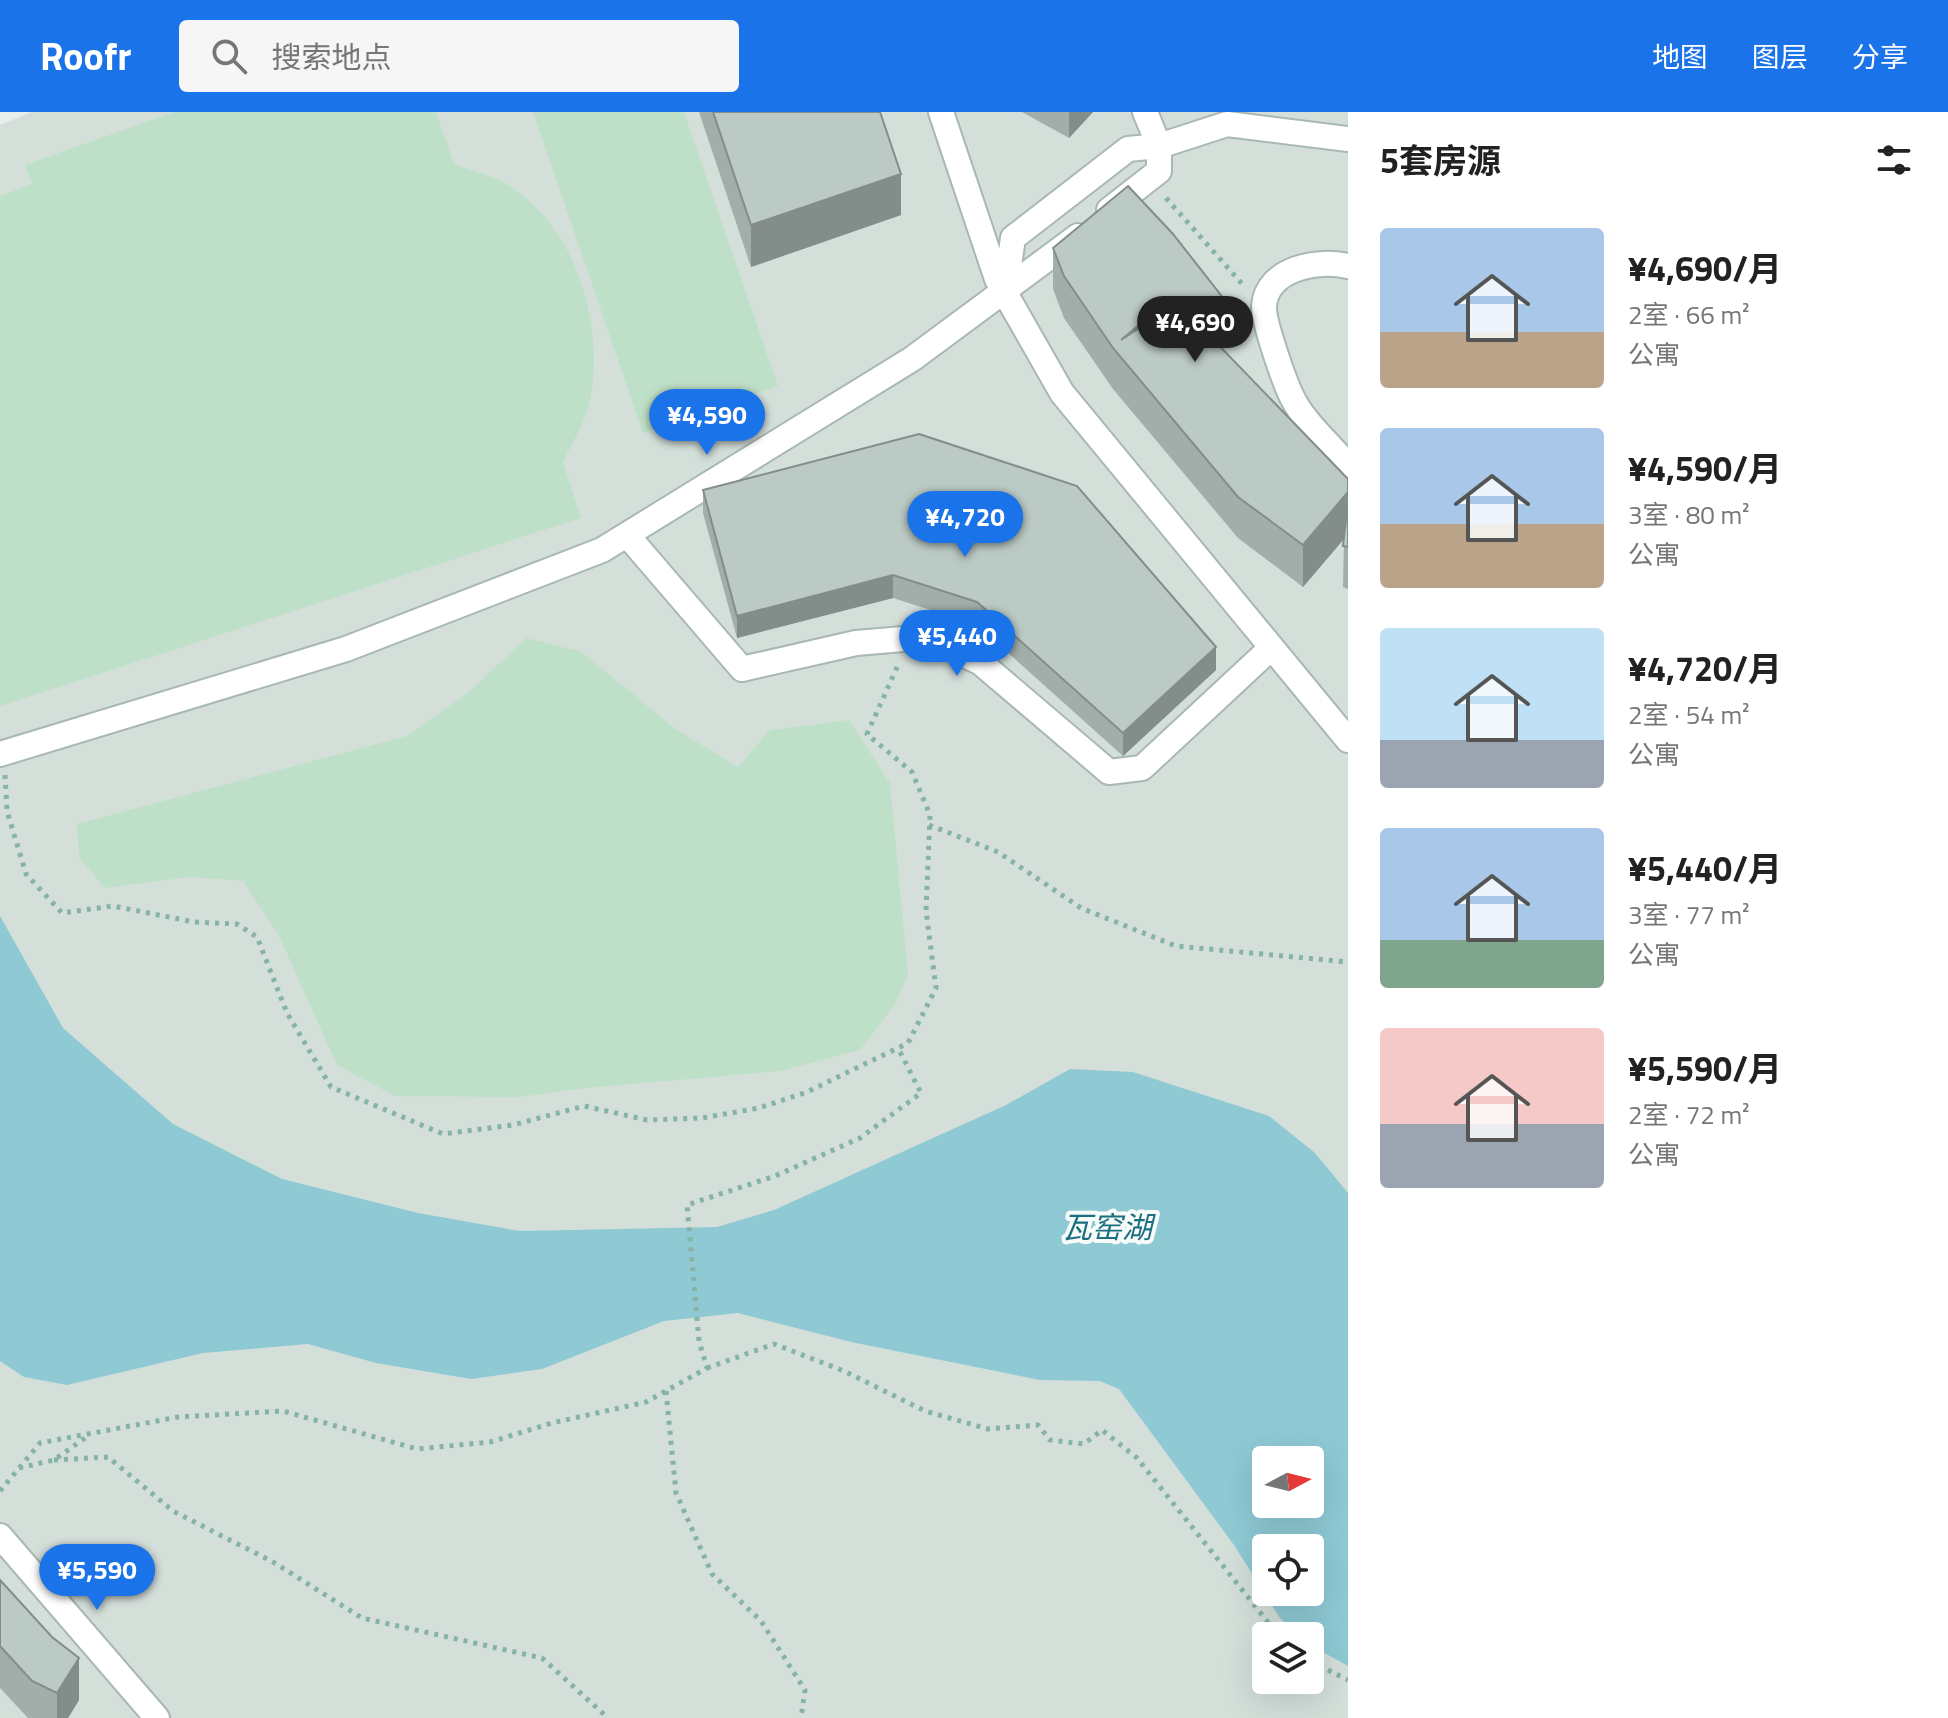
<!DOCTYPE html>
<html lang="zh">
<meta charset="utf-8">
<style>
:root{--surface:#fff;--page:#f6f6f6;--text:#222;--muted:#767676;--accent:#1a73e8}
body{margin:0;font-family:"Titillium Web","Noto Sans SC",sans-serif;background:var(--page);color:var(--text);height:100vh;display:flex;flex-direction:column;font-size:30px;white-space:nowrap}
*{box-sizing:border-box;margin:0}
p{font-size:26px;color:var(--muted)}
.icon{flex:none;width:44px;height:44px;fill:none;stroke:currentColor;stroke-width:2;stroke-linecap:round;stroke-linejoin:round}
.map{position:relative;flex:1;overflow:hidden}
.drawer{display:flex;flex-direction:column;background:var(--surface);width:600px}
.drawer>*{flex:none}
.needle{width:52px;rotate:83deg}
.fabs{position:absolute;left:1252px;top:1334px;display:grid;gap:16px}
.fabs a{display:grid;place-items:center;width:72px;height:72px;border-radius:8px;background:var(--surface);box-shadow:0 8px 32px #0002;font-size:40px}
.price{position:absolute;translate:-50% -68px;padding:0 18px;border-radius:28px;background:var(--accent);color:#fff;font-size:26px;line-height:52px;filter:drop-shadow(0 2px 4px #0008)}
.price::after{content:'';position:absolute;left:50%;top:48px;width:24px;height:18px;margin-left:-12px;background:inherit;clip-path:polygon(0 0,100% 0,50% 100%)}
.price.current{background:#222;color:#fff}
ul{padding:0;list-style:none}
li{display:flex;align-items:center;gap:24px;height:200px;padding:0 32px}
li span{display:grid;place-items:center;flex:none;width:224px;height:160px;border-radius:8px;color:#555}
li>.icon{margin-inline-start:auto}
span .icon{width:96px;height:96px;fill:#fffc;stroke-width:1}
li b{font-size:34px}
h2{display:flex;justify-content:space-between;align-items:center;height:96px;padding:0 32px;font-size:34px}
header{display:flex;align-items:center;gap:48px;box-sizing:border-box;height:112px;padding:0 40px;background:var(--accent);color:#fff}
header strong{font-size:38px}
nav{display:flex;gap:44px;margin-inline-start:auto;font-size:28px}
.search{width:560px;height:72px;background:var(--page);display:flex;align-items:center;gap:20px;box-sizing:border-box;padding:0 28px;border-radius:8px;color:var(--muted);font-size:30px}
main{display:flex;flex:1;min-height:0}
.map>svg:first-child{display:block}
.built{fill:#d4dfda;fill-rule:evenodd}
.green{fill:#bfe0c8}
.water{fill:#8ec9d4;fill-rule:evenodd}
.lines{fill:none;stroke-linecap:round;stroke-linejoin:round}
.minor-casing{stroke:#a8b8b2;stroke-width:28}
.path{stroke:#86b3a5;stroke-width:5;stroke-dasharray:4 6;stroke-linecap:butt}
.minor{stroke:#fff;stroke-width:24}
.wall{fill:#a1aea9}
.shaded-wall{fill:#838d89}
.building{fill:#bbcac4;stroke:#838d89;stroke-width:2}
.labels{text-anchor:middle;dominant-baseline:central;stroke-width:8;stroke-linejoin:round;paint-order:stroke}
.water-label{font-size:30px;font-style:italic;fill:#1c6f80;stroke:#f7fbf9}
</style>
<header>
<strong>Roofr</strong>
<div class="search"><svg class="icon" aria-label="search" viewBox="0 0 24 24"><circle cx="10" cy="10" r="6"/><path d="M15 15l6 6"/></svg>搜索地点</div>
<nav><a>地图</a><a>图层</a><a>分享</a></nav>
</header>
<main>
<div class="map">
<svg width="1348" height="1606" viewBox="0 0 1348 1606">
<rect width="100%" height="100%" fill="#e6efeb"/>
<!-- built -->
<path class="built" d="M32,0H1348V1606H0V13ZM1266,1348H1310V1392H1266ZM1266,1436H1310V1480H1266ZM1266,1524H1310V1568H1266Z"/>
<!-- green -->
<g class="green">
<path d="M174,0H436L454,52C472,59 495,64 511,75C577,117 605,214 590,288C586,309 572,331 563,350L581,406L0,594V84L32,72L25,53Z"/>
<path d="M533,0H684L778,274L643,321Z"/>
<path d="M526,526L582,540L674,616L738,655L770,618L849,608L890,671L908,863L894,894L860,938L780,959L586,976L520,985L395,984L337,953L279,824L243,769L190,765L105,776L79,745L77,712L407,624L468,581Z"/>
</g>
<!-- water -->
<path class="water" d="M0,804L63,916L173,1012L282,1067L418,1101L520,1119L717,1115L774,1098L1006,993L1070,957L1133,960L1269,1004L1315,1041L1348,1081V1554L1310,1533V1524H1300L1280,1506L1234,1433L1119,1277L1100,1269L1040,1268L851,1230L738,1201L664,1209L542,1257L471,1267L376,1251L308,1232L203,1241L67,1273L24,1265L0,1249ZM1266,1348H1310V1392H1266ZM1266,1436H1310V1480H1266Z"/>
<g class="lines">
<!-- minor casing -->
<g class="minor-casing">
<g id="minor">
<path d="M941,0L997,167L1062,281L1348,628"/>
<path d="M1109,98L1159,59V34L1227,12L1348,27"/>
<path d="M1348,154C1318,147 1267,156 1264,194C1263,209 1285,272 1293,287C1305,311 1331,333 1348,354"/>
<path d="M1005,181L1013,126L1128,37L1159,34L1145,0"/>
<path d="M627,423L742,557L856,531L927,525L981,551L1109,660L1142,656L1270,537"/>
<path d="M0,642L346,537L602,438L912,247L1078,124"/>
<path d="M0,1424L157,1606"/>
</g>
</g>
<!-- path -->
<g class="path">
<path d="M1166,86L1244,174"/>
<path d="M5,663L7,699L26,762L62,801L113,794L194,810L237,812L257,825L287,901L331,975L443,1022L513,1013L584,994L647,1008L702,1006L759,996L807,980L908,931L936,876L926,799L930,703L912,660L867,622L898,553"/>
<path d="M929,713L998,740L1081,796L1176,834L1348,850"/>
<path d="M707,1256L774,1232L844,1259L925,1299L988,1317L1038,1313L1050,1328L1084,1332L1102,1318L1137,1346L1279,1524"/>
<path d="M666,1279L676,1381L712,1462L761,1509L805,1578L801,1606"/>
<path d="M54,1348L108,1345L173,1399L273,1450L362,1506L542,1546L608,1606"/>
<path d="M19,1356L54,1348L85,1326"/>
<path d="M0,1379L40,1331L178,1305L283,1299L417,1337L490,1330L552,1311L646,1290L707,1256L699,1229L687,1093L775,1064L860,1026L921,981L898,936"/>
<path d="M1310,1549L1348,1568"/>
</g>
<!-- minor -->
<use href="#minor" class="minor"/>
</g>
<!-- wall -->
<g class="wall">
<path d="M699,0H880L901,103L751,155Z"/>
<path d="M1022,0H1093L1069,26Z"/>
<path d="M1128,74L1224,229L1220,234L1348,367V477L1343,475L1344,427L1303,475L1238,426L1113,277L1064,206L1053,177V136Z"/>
<path d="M703,378L1216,558L1123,644L977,513L893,486L737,526L703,401Z"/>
<path d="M0,1468L79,1588L68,1606H28L0,1576Z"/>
</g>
<!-- shaded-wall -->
<g class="shaded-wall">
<path d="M1069,0H1093L1069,26Z"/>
<path d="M901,62V103L751,155V113Z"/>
<path d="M1171,186V228H1121Z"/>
<path d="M1224,187V229L1206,251V209Z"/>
<path d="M1348,380V422L1303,475V433Z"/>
<path d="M893,463V486L737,526V504Z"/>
<path d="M1216,535V558L1123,644V621Z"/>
<path d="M79,1546V1588L68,1606H57V1581Z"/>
</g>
<!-- building -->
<g class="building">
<path d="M713,0H880L901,62L751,113Z"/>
<path d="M1128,74L1173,122L1224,187L1206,209L1171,186L1121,228L1178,191L1348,367V380L1303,433L1238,385L1113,236L1064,164L1053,136Z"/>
<path d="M919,322L1077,374L1216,535L1123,621L977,490L893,463L737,504L703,378Z"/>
<path d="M1348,391V435L1343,434Z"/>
<path d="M0,1468L52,1525L79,1546L57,1581L32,1569L0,1534Z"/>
</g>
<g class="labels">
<!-- water labels -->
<g class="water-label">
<text x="1107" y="1115">瓦窑湖</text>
</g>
</g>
</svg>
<div class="fabs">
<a><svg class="needle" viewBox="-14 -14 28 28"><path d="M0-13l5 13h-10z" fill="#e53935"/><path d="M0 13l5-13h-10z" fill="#767676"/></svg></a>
<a><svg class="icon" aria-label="locate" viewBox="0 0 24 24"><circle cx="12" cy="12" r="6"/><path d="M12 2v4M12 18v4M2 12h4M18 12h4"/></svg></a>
<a><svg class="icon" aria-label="layers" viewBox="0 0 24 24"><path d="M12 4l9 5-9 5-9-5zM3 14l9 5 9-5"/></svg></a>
</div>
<b class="price current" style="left:1195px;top:252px">¥4,690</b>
<b class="price" style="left:707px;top:345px">¥4,590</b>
<b class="price" style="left:965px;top:447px">¥4,720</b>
<b class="price" style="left:957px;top:566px">¥5,440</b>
<b class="price" style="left:97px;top:1500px">¥5,590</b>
</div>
<section class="drawer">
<h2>5套房源<svg class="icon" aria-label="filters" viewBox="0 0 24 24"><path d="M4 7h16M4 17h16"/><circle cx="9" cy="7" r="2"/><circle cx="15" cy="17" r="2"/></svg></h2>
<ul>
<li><span style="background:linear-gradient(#a9c7e8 65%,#b9a48a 0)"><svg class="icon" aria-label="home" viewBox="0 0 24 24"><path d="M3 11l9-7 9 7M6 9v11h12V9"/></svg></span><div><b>¥4,690/月</b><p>2室 · 66 m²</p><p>公寓</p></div></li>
<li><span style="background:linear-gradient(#a9c7e8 60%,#b9a48a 0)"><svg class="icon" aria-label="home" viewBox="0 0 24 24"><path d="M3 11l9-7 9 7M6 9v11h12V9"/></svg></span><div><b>¥4,590/月</b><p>3室 · 80 m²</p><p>公寓</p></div></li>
<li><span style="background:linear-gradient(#bfe0f5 70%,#9aa5b1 0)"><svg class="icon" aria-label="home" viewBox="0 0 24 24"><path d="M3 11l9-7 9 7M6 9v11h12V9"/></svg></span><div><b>¥4,720/月</b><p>2室 · 54 m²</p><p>公寓</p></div></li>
<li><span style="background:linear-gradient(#a9c7e8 70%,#7fa58c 0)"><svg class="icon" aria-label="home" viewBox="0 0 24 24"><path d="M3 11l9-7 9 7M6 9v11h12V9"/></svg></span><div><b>¥5,440/月</b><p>3室 · 77 m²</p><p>公寓</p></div></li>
<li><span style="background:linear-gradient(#f6c9c9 60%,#9aa5b1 0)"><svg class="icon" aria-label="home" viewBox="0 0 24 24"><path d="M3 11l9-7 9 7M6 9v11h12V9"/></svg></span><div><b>¥5,590/月</b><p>2室 · 72 m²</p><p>公寓</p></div></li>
</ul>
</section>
</main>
